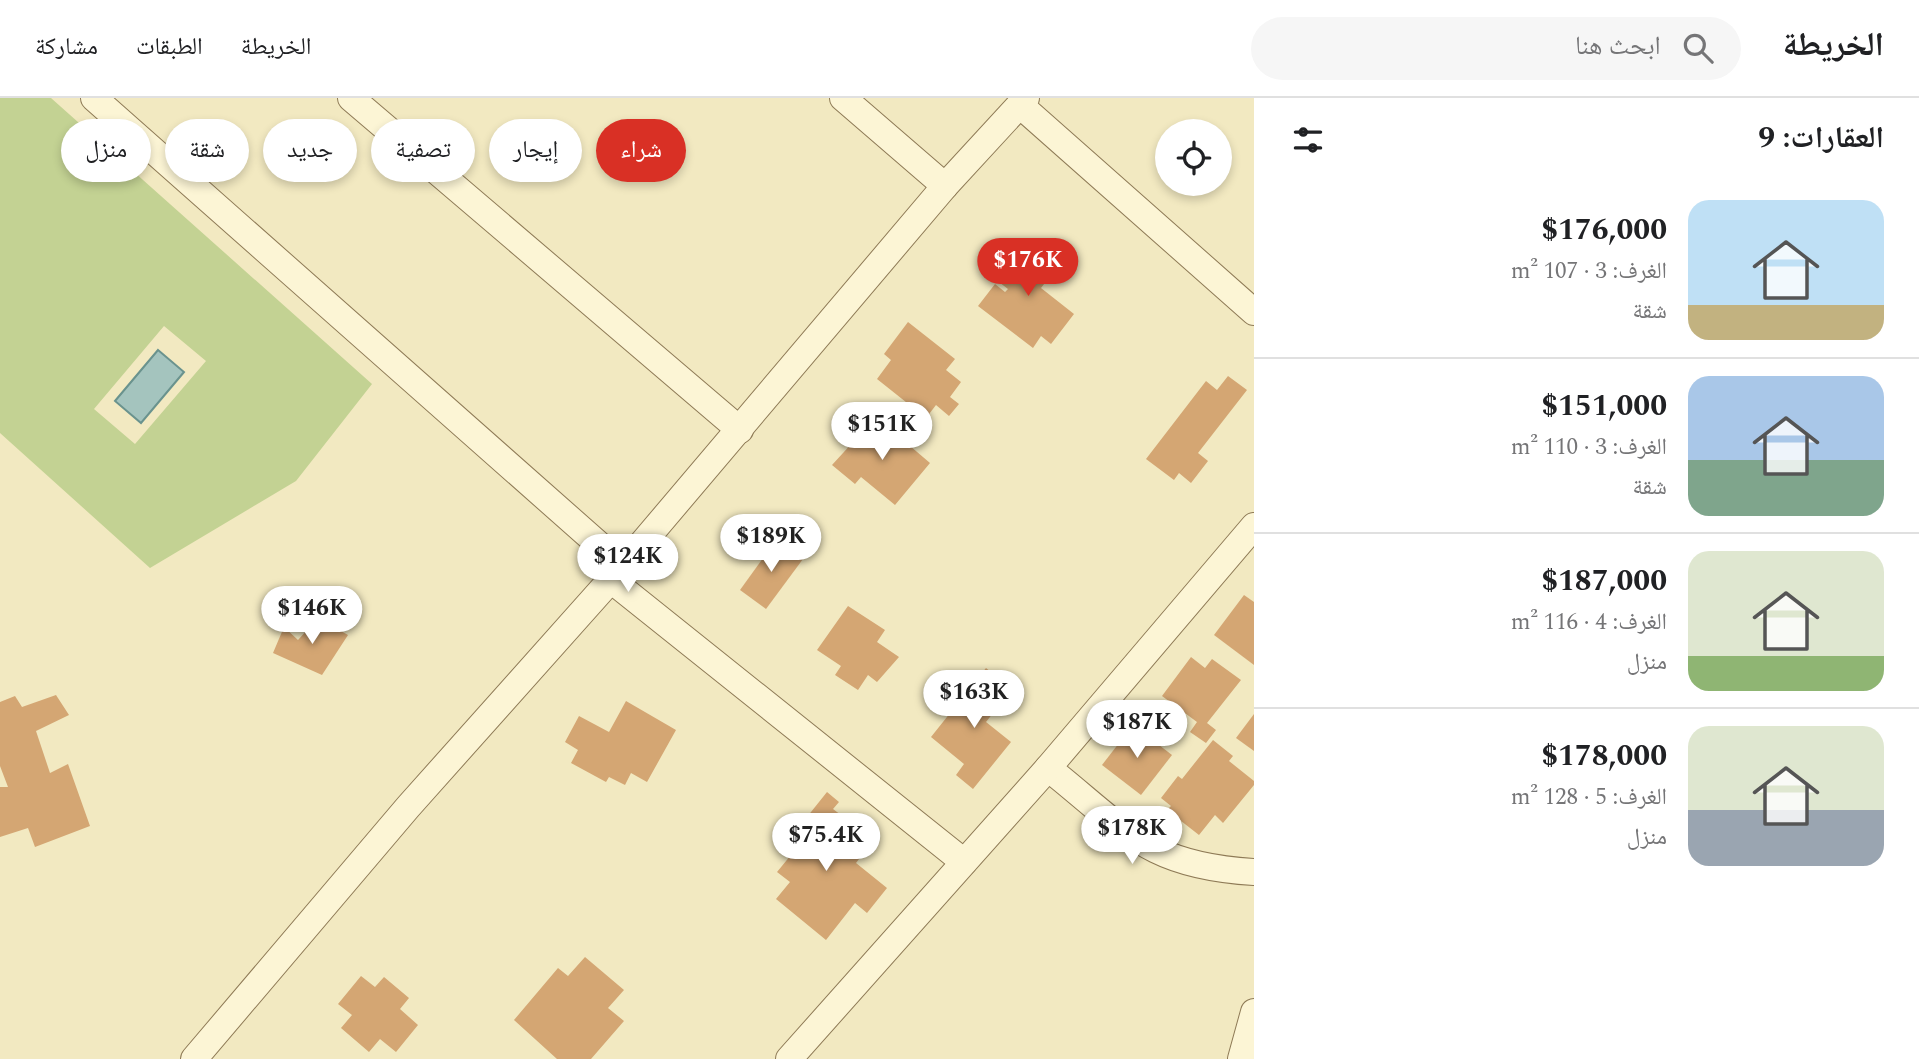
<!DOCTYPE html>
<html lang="ar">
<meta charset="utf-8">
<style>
:root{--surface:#fff;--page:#f6f6f6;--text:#202124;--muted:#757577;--line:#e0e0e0;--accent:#d93025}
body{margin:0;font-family:Spectral,"Noto Naskh Arabic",serif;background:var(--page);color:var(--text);direction:rtl;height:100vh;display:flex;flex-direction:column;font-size:26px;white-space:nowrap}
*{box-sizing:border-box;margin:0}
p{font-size:23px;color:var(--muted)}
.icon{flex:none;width:38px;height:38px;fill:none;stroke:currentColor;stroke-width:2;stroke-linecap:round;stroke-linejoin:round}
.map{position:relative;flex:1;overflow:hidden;direction:ltr}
.drawer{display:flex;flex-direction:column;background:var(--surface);width:665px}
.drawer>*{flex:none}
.banner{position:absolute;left:21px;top:21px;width:665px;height:63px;direction:rtl;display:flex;gap:14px}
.buttons{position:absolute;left:1155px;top:21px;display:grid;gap:14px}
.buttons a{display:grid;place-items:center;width:77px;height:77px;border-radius:50%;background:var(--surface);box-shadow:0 4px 10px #0003;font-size:35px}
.price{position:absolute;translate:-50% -60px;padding:0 16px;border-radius:24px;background:#fff;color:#222;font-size:23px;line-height:46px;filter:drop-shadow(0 2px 4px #0008)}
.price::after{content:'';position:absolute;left:50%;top:42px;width:21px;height:16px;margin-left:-10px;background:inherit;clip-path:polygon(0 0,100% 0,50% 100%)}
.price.active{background:var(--accent);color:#fff}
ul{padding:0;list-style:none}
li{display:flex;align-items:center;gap:21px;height:175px;padding:0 35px}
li+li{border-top:2px solid var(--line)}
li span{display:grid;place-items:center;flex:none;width:196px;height:140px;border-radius:21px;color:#555}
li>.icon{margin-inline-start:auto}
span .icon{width:84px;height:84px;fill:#fffc;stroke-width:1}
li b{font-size:30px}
h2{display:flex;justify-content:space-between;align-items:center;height:84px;padding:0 35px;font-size:30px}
.pill{padding:0 24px;border-radius:32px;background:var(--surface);box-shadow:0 4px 10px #0003;font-size:24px;line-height:63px}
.pill.active{background:var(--accent);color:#fff}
header{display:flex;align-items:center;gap:42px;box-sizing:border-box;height:98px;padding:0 35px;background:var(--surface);border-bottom:2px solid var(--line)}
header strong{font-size:33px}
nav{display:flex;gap:38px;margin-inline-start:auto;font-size:24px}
.search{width:490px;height:63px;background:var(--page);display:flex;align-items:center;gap:18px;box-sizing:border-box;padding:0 24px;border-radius:38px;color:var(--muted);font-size:26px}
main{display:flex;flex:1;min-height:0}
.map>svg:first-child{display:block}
.green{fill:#c3d293;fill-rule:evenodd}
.water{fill:#a4c4be;stroke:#6a938e;stroke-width:2}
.building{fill:#d4a673}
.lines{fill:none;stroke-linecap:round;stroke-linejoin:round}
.street-casing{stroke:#8e7a56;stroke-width:28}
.street{stroke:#fcf5d5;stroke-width:26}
</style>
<header>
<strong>الخريطة</strong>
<div class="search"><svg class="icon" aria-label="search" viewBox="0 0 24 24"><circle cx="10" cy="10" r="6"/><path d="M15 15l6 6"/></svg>ابحث هنا</div>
<nav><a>الخريطة</a><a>الطبقات</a><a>مشاركة</a></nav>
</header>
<main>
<section class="drawer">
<h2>العقارات: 9<svg class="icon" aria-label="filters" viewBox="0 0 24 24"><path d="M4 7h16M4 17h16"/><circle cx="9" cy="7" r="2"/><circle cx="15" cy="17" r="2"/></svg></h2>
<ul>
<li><span style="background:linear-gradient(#bfe0f5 75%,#c2b280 0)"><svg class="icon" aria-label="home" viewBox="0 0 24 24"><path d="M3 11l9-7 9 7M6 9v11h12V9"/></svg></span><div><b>$176,000</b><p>الغرف: 3 · 107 m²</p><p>شقة</p></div></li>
<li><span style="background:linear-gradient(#a9c7e8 60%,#7fa58c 0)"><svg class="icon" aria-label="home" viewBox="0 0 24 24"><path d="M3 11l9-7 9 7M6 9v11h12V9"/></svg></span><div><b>$151,000</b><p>الغرف: 3 · 110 m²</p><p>شقة</p></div></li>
<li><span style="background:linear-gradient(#dfe7d0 75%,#8fb573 0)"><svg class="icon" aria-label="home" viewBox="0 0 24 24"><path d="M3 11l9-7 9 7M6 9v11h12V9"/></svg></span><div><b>$187,000</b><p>الغرف: 4 · 116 m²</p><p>منزل</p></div></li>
<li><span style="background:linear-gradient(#dfe7d0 60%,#9aa5b1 0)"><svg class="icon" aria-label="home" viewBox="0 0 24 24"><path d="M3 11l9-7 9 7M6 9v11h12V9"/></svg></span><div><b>$178,000</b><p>الغرف: 5 · 128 m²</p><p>منزل</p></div></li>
</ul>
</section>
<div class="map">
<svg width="1254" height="961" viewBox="0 0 1254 961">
<rect width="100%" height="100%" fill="#f2e9c1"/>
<!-- green -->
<path class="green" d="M0,0H51L372,286L296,383L150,470L0,335ZM164,228L206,263L135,346L94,311Z"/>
<!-- water -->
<path class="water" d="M158,252L184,274L141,325L115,303Z"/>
<!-- building -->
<g class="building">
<path d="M1033,142L1061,164L1041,190L1074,216L1051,246L1041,238L1033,250L978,208L995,186L1005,194L1008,191L995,181L1012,159L1017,162Z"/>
<path d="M908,224L955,261L946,272L961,284L950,299L959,306L949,318L936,307L926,320L877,281L891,262L884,256Z"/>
<path d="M1228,278L1247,292L1198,355L1208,363L1191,385L1179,375L1174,382L1146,361L1206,283L1217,292Z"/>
<path d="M876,319L930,365L895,407L861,379L855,386L832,367Z"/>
<path d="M776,442L803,461L766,511L740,492Z"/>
<path d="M1244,497L1254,504V567L1214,537Z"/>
<path d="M848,508L885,532L877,544L899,559L877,584L868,577L858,592L835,577L841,568L817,552Z"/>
<path d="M318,520L348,537L322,577L273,555L284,529L298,542Z"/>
<path d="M1191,559L1205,570L1212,561L1241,582L1207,625L1216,632L1206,645L1190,634L1197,624L1162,598Z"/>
<path d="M986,570L1003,584L996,594L1004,601L986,624L1011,644L973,691L956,677L964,666L931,639Z"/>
<path d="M56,597L69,617L36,633L50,675L68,666L90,728L35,749L28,730L0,739V689H8L0,668V604L15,598L22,609Z"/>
<path d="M626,603L676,632L647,684L631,675L625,687L609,679L606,684L571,665L578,652L565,644L579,618L609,634Z"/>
<path d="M1254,616V653L1236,640Z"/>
<path d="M1133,627L1172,657L1141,697L1102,667Z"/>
<path d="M1213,642L1233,658L1229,663L1254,683V687L1223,725L1215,717L1199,737L1167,712L1171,708L1161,700L1178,678L1182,681Z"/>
<path d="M827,694L839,704L833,711L845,720L833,735L842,742L833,752L843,760L858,741L868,749L856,765L887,790L867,815L855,805L826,842L776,801L790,784L777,774L800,746L791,739Z"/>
<path d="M585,859L624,892L608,910L624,923L591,961H557L514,922L558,870L568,878Z"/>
<path d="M361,878L375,889L384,879L409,900L400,911L418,927L396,954L380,941L369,954L341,930L352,917L338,906Z"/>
</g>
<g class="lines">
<!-- street casing -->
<g class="street-casing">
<g id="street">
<path d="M94,0L623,468"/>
<path d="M351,0L740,332"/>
<path d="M843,0L945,88"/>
<path d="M1020,7L1254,214"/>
<path d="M610,481L964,764"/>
<path d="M1048,670C1126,732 1147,768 1254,774"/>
<path d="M194,961L408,709L623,468L945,88L1026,0"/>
<path d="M789,961L1048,670L1254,428"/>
<path d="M1241,961L1254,914"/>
</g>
</g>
<!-- street -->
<use href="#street" class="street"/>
</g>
</svg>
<div class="buttons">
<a><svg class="icon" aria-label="locate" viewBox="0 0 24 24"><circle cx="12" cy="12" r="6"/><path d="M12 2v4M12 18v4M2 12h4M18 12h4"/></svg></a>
</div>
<b class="price active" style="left:1028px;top:200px">$176K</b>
<b class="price" style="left:882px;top:364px">$151K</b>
<b class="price" style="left:771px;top:476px">$189K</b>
<b class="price" style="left:628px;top:496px">$124K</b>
<b class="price" style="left:312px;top:548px">$146K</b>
<b class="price" style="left:974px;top:632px">$163K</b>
<b class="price" style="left:1137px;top:662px">$187K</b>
<b class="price" style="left:1132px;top:768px">$178K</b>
<b class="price" style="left:826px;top:775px">$75.4K</b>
<div class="banner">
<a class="pill active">شراء</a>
<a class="pill">إيجار</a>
<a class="pill">تصفية</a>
<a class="pill">جديد</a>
<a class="pill">شقة</a>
<a class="pill">منزل</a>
</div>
</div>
</main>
